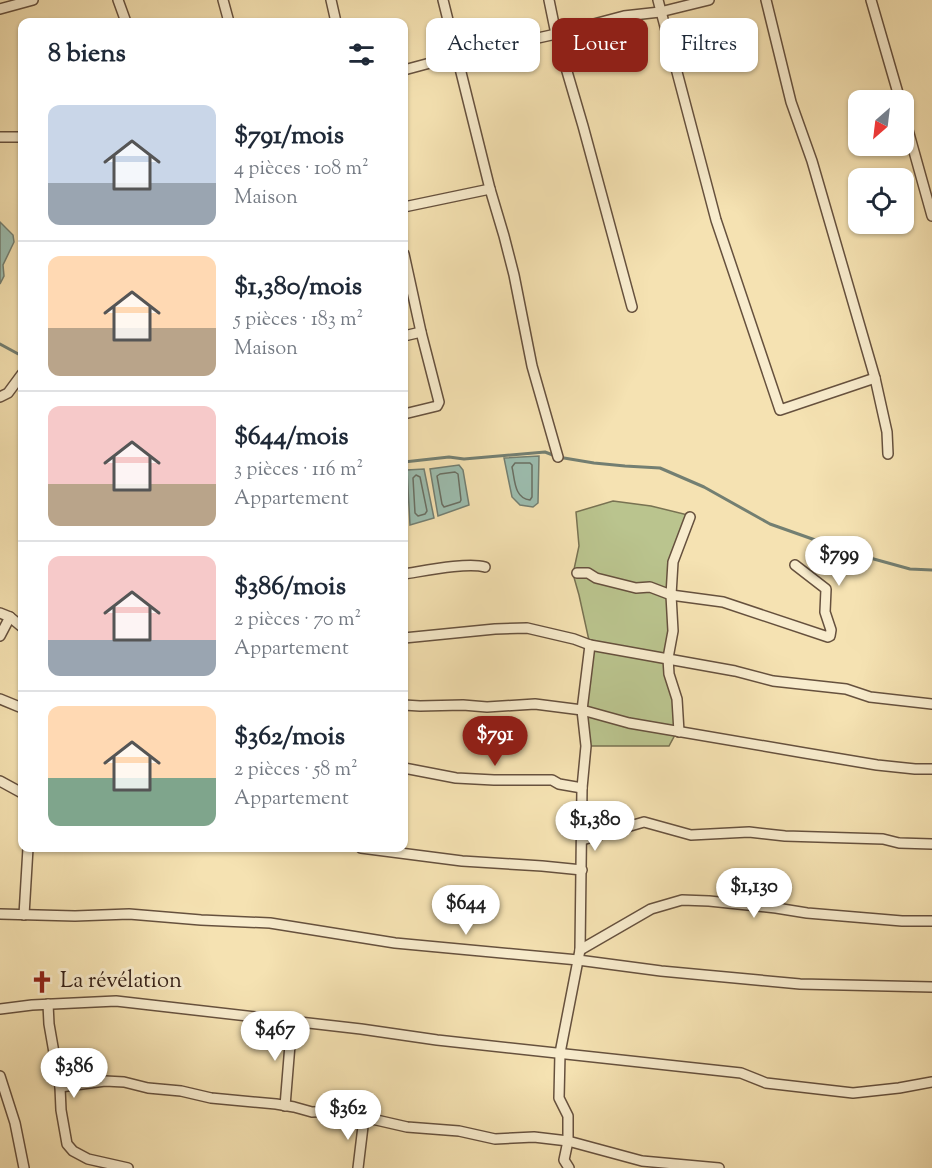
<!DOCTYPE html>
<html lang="fr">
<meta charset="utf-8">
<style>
:root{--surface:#fff;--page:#f6f6f7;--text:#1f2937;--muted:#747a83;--line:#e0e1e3;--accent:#8f2418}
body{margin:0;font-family:"Sorts Mill Goudy",serif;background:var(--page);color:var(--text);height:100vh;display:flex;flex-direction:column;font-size:22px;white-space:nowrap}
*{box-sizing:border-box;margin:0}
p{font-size:20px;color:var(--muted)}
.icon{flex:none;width:33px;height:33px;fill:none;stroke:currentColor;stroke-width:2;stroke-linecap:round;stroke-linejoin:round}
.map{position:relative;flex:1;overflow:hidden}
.side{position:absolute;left:18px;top:18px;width:390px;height:834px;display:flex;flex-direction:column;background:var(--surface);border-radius:12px;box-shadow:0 2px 4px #0004}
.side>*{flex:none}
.guide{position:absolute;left:426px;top:18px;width:416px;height:54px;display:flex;gap:12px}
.needle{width:39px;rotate:208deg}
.tools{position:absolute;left:848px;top:90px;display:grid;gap:12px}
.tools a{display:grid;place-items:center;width:66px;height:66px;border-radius:12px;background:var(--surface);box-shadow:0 2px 4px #0004;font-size:30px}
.price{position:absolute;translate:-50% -51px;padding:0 14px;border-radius:21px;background:#fff;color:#222;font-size:20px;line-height:39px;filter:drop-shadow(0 2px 3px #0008)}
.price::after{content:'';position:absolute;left:50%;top:36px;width:18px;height:14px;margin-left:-9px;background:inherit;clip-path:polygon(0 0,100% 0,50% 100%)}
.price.on{background:var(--accent);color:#fff}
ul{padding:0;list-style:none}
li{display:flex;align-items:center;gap:18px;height:150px;padding:0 30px}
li+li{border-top:2px solid var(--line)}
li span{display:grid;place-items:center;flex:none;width:168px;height:120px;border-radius:12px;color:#555}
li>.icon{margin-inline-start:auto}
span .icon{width:72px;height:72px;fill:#fffc;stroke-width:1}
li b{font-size:26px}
h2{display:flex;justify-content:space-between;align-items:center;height:72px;padding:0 30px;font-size:26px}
.pill{padding:0 21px;border-radius:12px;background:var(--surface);box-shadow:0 2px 4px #0004;font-size:21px;line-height:54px}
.pill.on{background:var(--accent);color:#fff}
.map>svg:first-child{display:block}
.green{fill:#bac48e;stroke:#787252;stroke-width:1.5}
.water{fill:#9cbdaf;stroke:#737f72;stroke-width:1.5}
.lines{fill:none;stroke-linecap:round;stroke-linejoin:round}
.shore{stroke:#696f63;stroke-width:1.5}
.stream{stroke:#737f72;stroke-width:3}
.street-casing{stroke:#66513e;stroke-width:12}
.street{stroke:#f8eccd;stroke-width:9}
.labels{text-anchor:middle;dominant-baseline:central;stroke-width:6;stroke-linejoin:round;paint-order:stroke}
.poi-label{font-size:22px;fill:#362117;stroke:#f8eccd;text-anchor:start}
</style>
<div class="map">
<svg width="932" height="1168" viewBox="0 0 932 1168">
<rect width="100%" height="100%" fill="#f5e2b2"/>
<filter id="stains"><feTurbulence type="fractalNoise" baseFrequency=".00333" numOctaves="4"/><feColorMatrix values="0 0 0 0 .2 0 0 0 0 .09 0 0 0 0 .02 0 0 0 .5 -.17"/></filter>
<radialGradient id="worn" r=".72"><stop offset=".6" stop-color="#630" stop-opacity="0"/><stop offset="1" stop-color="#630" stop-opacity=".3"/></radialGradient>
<!-- green -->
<path class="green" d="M613,501L651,506L688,515L679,541L668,614L677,731L669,746H586L582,710L590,645L579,595L573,574L579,546L576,512Z"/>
<!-- water -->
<g class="water">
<path d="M0,222L13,235L14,242L3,265L4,276L0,284Z"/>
<path d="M539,456L538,503L533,507L520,505L512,497L504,458Z"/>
<path d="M459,465L463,470L469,505L438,516L430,469Z"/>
<path d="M424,469L434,518L410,525L407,470Z"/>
</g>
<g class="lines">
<!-- shore -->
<g class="shore">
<path d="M515,463H530L532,465V497L530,500C514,498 515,480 512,467Z"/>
<path d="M455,472L458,474L461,500L460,502L444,507L442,504L437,476L440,474Z"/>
<path d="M416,475L420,477L427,511L425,514L418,516L415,513L413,478Z"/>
</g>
<!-- stream -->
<g class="stream">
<path d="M0,344L22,356"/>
<path d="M404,462L449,457L464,459L545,452L558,457L594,463L625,466L660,468L704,487L770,524L852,553L910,569L932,570"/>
</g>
<!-- street casing -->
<g class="street-casing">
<g id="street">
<path d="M118,0L126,22"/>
<path d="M223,0L229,22"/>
<path d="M331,0L336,22"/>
<path d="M443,0L490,189L504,236L514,275L532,366L558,457"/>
<path d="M549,0L556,34L583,126L632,307"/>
<path d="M658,0L716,220L780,410L875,378"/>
<path d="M766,0L791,102L812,161L875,378L887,432L888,454"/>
<path d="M871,0L900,100"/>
<path d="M0,9L33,0"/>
<path d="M404,70L456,56L556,34L624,16L660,12L709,0"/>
<path d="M903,112L932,216"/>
<path d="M0,137H22"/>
<path d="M404,207L490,189"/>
<path d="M404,254L421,332L439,402L437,406L404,414"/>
<path d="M404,336L421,332"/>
<path d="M0,397L8,393L22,374"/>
<path d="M577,573H588L596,578L636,588L650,587L671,595L723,602L828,637L830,636L831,630L825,612L826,589L795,565"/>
<path d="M404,574C424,571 467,562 485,567"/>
<path d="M0,613L10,617L22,627"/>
<path d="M0,636L10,617"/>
<path d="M404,638L495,629L527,628L574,639L590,645L735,671L773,681L846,689L870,697L932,704"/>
<path d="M0,699L22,708"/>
<path d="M404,705L420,706L463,705L487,707L535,704L582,710L629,723L805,753L877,765L915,769H932"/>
<path d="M679,732L677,699L669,674L668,658L673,631L671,595L673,562L690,517"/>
<path d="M404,768L456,778L494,780H552L559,784L582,788"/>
<path d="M0,781L22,793"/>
<path d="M582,840L644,822L691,835L749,832L785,836L883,839L899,843L932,844"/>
<path d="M361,848L462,861L542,866L582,870"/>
<path d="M0,914L75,916L129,914L201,920L270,923L395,943L578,960L661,971L800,984L932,987"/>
<path d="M24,915L28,848"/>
<path d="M580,950L651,909L682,900L709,901L776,908L807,913L902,921H932"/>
<path d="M48,1004L49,1024L60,1087L61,1110L67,1144L73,1151L88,1159L128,1168"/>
<path d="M0,1009L32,1005L116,1001L361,1029L437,1040L741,1073L766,1083L853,1093L899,1088L932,1082"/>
<path d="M0,1076L15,1123L24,1168"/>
<path d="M60,1087L105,1081L124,1082L148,1088L181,1091L211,1098L276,1104L294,1107L312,1112L337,1111L407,1127L459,1131L495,1139L534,1137L568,1141L642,1161L719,1168"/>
<path d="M285,1106L292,1020"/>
<path d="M358,1168L364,1118"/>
<path d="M569,1168L564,1160L568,1141V1116L559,1098L560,1053L580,950L582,788L586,746L582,710L590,645"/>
</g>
</g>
<!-- street -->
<use href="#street" class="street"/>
</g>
<!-- icons -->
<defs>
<g id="church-bare" transform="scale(1.8)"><path d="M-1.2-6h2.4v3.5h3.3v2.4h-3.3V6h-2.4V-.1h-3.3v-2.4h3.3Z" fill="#8f2418" stroke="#f8eccd" stroke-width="2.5" paint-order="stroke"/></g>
</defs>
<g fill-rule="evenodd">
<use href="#church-bare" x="42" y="982"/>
</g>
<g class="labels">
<!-- poi labels -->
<g class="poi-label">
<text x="60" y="982">La révélation</text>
</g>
</g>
<rect width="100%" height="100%" filter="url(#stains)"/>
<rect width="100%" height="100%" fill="url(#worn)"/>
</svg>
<div class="tools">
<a><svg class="needle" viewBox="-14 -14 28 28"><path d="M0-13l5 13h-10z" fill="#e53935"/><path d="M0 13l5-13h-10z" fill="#747a83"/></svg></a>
<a><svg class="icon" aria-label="locate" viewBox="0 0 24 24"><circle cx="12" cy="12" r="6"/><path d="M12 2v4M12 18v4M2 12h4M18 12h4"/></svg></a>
</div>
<b class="price" style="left:839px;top:587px">$799</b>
<b class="price on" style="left:495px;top:767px">$791</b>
<b class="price" style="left:595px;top:852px">$1,380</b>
<b class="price" style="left:754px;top:919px">$1,130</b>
<b class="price" style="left:466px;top:936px">$644</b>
<b class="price" style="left:275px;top:1062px">$467</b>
<b class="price" style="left:74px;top:1099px">$386</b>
<b class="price" style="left:348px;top:1141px">$362</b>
<div class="guide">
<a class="pill">Acheter</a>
<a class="pill on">Louer</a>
<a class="pill">Filtres</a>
</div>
<section class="side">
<h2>8 biens<svg class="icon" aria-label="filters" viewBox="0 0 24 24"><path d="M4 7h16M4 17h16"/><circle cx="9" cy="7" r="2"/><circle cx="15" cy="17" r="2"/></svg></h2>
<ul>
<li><span style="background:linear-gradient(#c9d6e8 65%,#9aa5b1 0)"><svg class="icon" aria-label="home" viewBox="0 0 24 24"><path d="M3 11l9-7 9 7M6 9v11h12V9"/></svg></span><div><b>$791/mois</b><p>4 pièces · 108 m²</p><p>Maison</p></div></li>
<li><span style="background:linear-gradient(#ffd9b3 60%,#b9a48a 0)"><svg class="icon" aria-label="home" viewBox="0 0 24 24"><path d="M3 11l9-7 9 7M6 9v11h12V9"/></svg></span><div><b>$1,380/mois</b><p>5 pièces · 183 m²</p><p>Maison</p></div></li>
<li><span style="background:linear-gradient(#f6c9c9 65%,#b9a48a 0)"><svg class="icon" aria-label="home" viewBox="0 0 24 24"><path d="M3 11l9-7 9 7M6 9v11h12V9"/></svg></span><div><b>$644/mois</b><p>3 pièces · 116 m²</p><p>Appartement</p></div></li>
<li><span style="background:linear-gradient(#f6c9c9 70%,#9aa5b1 0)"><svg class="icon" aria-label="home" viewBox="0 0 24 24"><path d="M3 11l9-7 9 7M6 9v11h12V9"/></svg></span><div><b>$386/mois</b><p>2 pièces · 70 m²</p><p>Appartement</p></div></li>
<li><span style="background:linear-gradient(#ffd9b3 60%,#7fa58c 0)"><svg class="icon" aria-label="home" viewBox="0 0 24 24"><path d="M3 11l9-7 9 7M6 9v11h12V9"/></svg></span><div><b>$362/mois</b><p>2 pièces · 58 m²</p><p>Appartement</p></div></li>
</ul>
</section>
</div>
